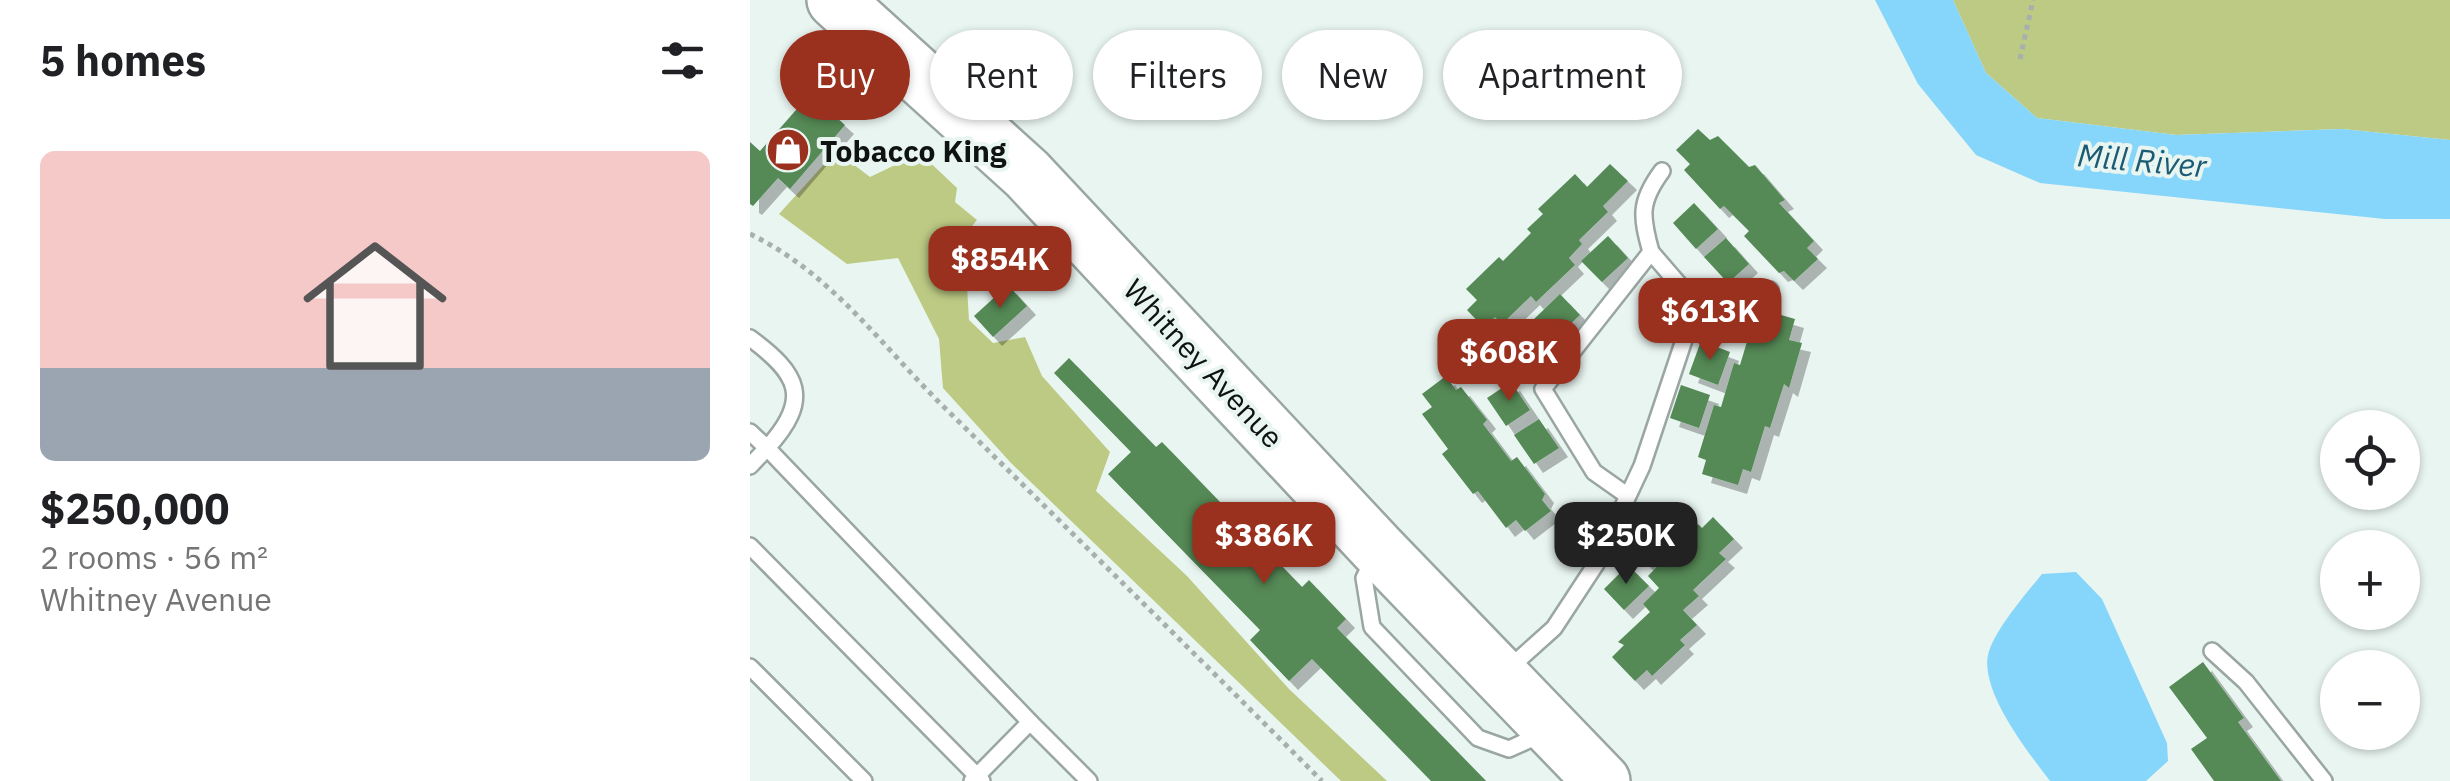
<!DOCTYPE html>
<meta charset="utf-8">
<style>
:root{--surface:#fff;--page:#f6f6f6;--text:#202124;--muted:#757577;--line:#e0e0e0;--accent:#9a301e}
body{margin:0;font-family:"IBM Plex Sans",sans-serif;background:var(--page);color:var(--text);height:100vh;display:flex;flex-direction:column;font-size:38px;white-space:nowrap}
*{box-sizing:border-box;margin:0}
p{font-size:32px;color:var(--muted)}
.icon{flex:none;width:55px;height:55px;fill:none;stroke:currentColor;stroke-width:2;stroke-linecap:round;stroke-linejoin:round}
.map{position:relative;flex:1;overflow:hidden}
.sheet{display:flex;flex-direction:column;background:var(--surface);width:750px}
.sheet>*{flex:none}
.hud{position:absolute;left:30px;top:30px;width:950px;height:90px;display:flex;gap:20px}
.controls{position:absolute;left:1570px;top:410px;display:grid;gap:20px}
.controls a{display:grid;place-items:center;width:100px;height:100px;border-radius:50%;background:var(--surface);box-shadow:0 2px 8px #0004;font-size:50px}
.price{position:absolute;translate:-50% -85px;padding:0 22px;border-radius:20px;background:var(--accent);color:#fff;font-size:32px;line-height:65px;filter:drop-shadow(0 2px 5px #0008)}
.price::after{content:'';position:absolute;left:50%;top:60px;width:30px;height:22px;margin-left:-15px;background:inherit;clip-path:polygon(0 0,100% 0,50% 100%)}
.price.active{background:#222;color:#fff}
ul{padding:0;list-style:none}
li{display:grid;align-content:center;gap:20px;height:530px;padding:0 40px}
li+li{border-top:2px solid var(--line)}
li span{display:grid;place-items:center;height:310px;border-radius:15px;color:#555}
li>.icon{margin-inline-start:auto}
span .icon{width:180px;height:180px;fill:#fffc;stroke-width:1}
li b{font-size:42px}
h2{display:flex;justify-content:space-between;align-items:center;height:120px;padding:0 40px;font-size:42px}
.chip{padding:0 35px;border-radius:45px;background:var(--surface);box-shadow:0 2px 8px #0004;font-size:35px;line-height:90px}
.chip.active{background:var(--accent);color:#fff}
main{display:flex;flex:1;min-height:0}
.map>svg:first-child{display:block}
.forest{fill:#bdca84}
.water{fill:#86d5fa}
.building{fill:#558957;filter:url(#shadow)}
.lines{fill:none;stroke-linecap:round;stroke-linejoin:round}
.lane-casing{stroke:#9aa6a2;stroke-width:20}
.highway-casing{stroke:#9aa6a2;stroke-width:60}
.path{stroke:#a7b0ad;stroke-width:5;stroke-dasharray:5 5;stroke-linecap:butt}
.lane{stroke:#fff;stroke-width:15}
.highway{stroke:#fff;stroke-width:55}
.labels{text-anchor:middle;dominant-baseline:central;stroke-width:8;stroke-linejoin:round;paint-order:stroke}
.poi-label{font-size:30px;font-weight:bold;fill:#0e1211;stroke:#e9f5f1;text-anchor:start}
.street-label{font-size:30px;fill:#0e1211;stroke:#e9f5f1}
.water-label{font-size:32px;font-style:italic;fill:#1d5b74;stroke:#e9f5f1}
</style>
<main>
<section class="sheet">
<h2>5 homes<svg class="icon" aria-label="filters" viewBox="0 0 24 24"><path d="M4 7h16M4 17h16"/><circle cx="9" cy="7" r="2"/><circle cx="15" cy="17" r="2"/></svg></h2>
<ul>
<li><span style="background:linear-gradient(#f6c9c9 70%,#9aa5b1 0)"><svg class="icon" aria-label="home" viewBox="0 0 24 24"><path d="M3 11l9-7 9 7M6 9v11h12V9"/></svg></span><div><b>$250,000</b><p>2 rooms · 56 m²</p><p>Whitney Avenue</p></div></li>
</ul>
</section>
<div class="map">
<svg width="1700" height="781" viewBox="0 0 1700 781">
<defs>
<filter id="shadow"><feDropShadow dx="9" dy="9" stdDeviation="0" flood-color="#0004"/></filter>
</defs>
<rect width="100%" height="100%" fill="#e9f5f1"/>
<!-- forest -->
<g class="forest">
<path d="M1203,0H1700V140L1592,129L1426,135L1287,118L1236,73Z"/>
<path d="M86,151L120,177L170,153L207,188L205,202L227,220L214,236L219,320L243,343L275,337L292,376L360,452L346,491L437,576L539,689L637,781H591L261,463L193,388L189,339L148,258L97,264L29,214Z"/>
</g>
<!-- water -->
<g class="water">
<path d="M1125,0H1203L1236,73L1287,118L1426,135L1592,129L1700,140V219H1635L1290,183L1226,155L1168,84Z"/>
<path d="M1326,572L1352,599L1417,743L1418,761L1396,781H1300C1278,752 1227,688 1239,651C1248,626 1275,595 1292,574Z"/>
</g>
<!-- building -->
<g class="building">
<path d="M60,94L95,125L40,189L28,178L3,206L0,204V142L10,151Z"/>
<path d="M948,129L960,140L968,136L999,167L1005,165L1035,200L1029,203L1064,241L1057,248L1068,259L1044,281L1034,271L1029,273L994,236L999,231L974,206L970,209L934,170L940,164L926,150Z"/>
<path d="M860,164L878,181L853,206L858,212L829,240L832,244L819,258L825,265L786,302L781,296L752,324L745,317L734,328L717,310L727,300L716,289L749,257L753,261L781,233L777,229L793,214L788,209L825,174L837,187Z"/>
<path d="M944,203L968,229L946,249L923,223Z"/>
<path d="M858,236L878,258L852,282L831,261Z"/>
<path d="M976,238L999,264L978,283L954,257Z"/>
<path d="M258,285L277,306L243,337L224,316Z"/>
<path d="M810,294L830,315L802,341L783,320Z"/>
<path d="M1014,310L1045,319L1039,340L1052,343L1039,388L1034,384L1020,428L1015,426L1001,472L993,469L988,485L952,474L956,460L948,457L964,405L971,407L984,363L990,365L1002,325H1010Z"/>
<path d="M951,341L980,352L968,385L939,374Z"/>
<path d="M319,358L406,447L412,442L552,587L559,580L596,619L587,628L736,781H681L562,659L539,681L500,640L510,630L358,474L381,452L304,373Z"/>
<path d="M696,376L706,390L711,387L737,420L733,424L761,461L767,457L795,494L792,500L801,511L775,531L766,520L756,528L728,491L723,494L692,454L698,449L672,414L682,407L672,394Z"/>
<path d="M761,382L780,410L756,426L737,398Z"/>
<path d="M931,385L960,395L949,428L920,418Z"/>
<path d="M789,419L809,448L784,464L764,435Z"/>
<path d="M963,517L984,539L969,553L976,559L943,590L949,596L933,610L947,625L930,640L935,645L902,676L897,670L885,681L862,657L874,645L868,642L900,612L893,604L909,588L898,576L948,524L952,528Z"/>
<path d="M899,520L920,541L897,564L876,544Z"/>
<path d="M878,565L899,586L874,610L854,589Z"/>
<path d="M1453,662L1494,718L1488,722L1531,781H1464L1441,749L1457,738L1419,687Z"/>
</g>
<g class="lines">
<!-- lane casing -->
<g class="lane-casing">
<g id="lane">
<path d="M901,252C891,216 889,202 912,171"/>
<path d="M946,304C970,313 998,301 1020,290"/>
<path d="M0,338C49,374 62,399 17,448L0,432"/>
<path d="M0,466L17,448L280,722L222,781"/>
<path d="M0,546L232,781"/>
<path d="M624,558L614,578L622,627L728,738L759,749L794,733"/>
<path d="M1462,651L1496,682L1574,781"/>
<path d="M0,667L114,781"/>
<path d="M756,671L804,628L846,564L892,466L946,304L901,252L793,389L844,472L878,496"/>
<path d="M280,722L339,781"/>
</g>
</g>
<!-- highway casing -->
<g class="highway-casing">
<path id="highway" d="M85,0L277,174L628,549L852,781"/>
</g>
<!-- path -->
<g class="path">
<path d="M1270,59L1283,0"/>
<path d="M0,234C83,274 133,348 198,411C323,534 448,657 572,781"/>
</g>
<!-- lane -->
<use href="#lane" class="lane"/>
<!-- highway -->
<use href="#highway" class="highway"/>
</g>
<!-- icons -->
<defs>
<g id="shop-disc" transform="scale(2.25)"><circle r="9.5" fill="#9a301e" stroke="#e9f5f1"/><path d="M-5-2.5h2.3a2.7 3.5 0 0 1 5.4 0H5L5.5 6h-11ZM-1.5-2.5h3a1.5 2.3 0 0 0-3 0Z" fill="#fff"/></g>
</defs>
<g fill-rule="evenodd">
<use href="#shop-disc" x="38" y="150"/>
</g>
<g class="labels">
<!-- poi labels -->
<g class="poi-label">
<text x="70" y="150">Tobacco King</text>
</g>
<!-- street labels -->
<g class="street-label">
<text transform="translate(454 363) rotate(47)">Whitney Avenue</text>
</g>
<!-- water labels -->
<g class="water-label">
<text transform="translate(1392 160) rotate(5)">Mill River</text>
</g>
</g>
</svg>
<div class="controls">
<a><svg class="icon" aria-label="locate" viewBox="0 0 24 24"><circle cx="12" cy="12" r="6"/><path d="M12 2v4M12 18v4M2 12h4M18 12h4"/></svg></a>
<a>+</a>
<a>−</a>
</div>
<b class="price" style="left:250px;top:311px">$854K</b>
<b class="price" style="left:960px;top:363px">$613K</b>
<b class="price" style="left:759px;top:404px">$608K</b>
<b class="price" style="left:514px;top:587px">$386K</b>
<b class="price active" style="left:876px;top:587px">$250K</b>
<div class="hud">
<a class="chip active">Buy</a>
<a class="chip">Rent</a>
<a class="chip">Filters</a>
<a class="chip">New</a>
<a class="chip">Apartment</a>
</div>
</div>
</main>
